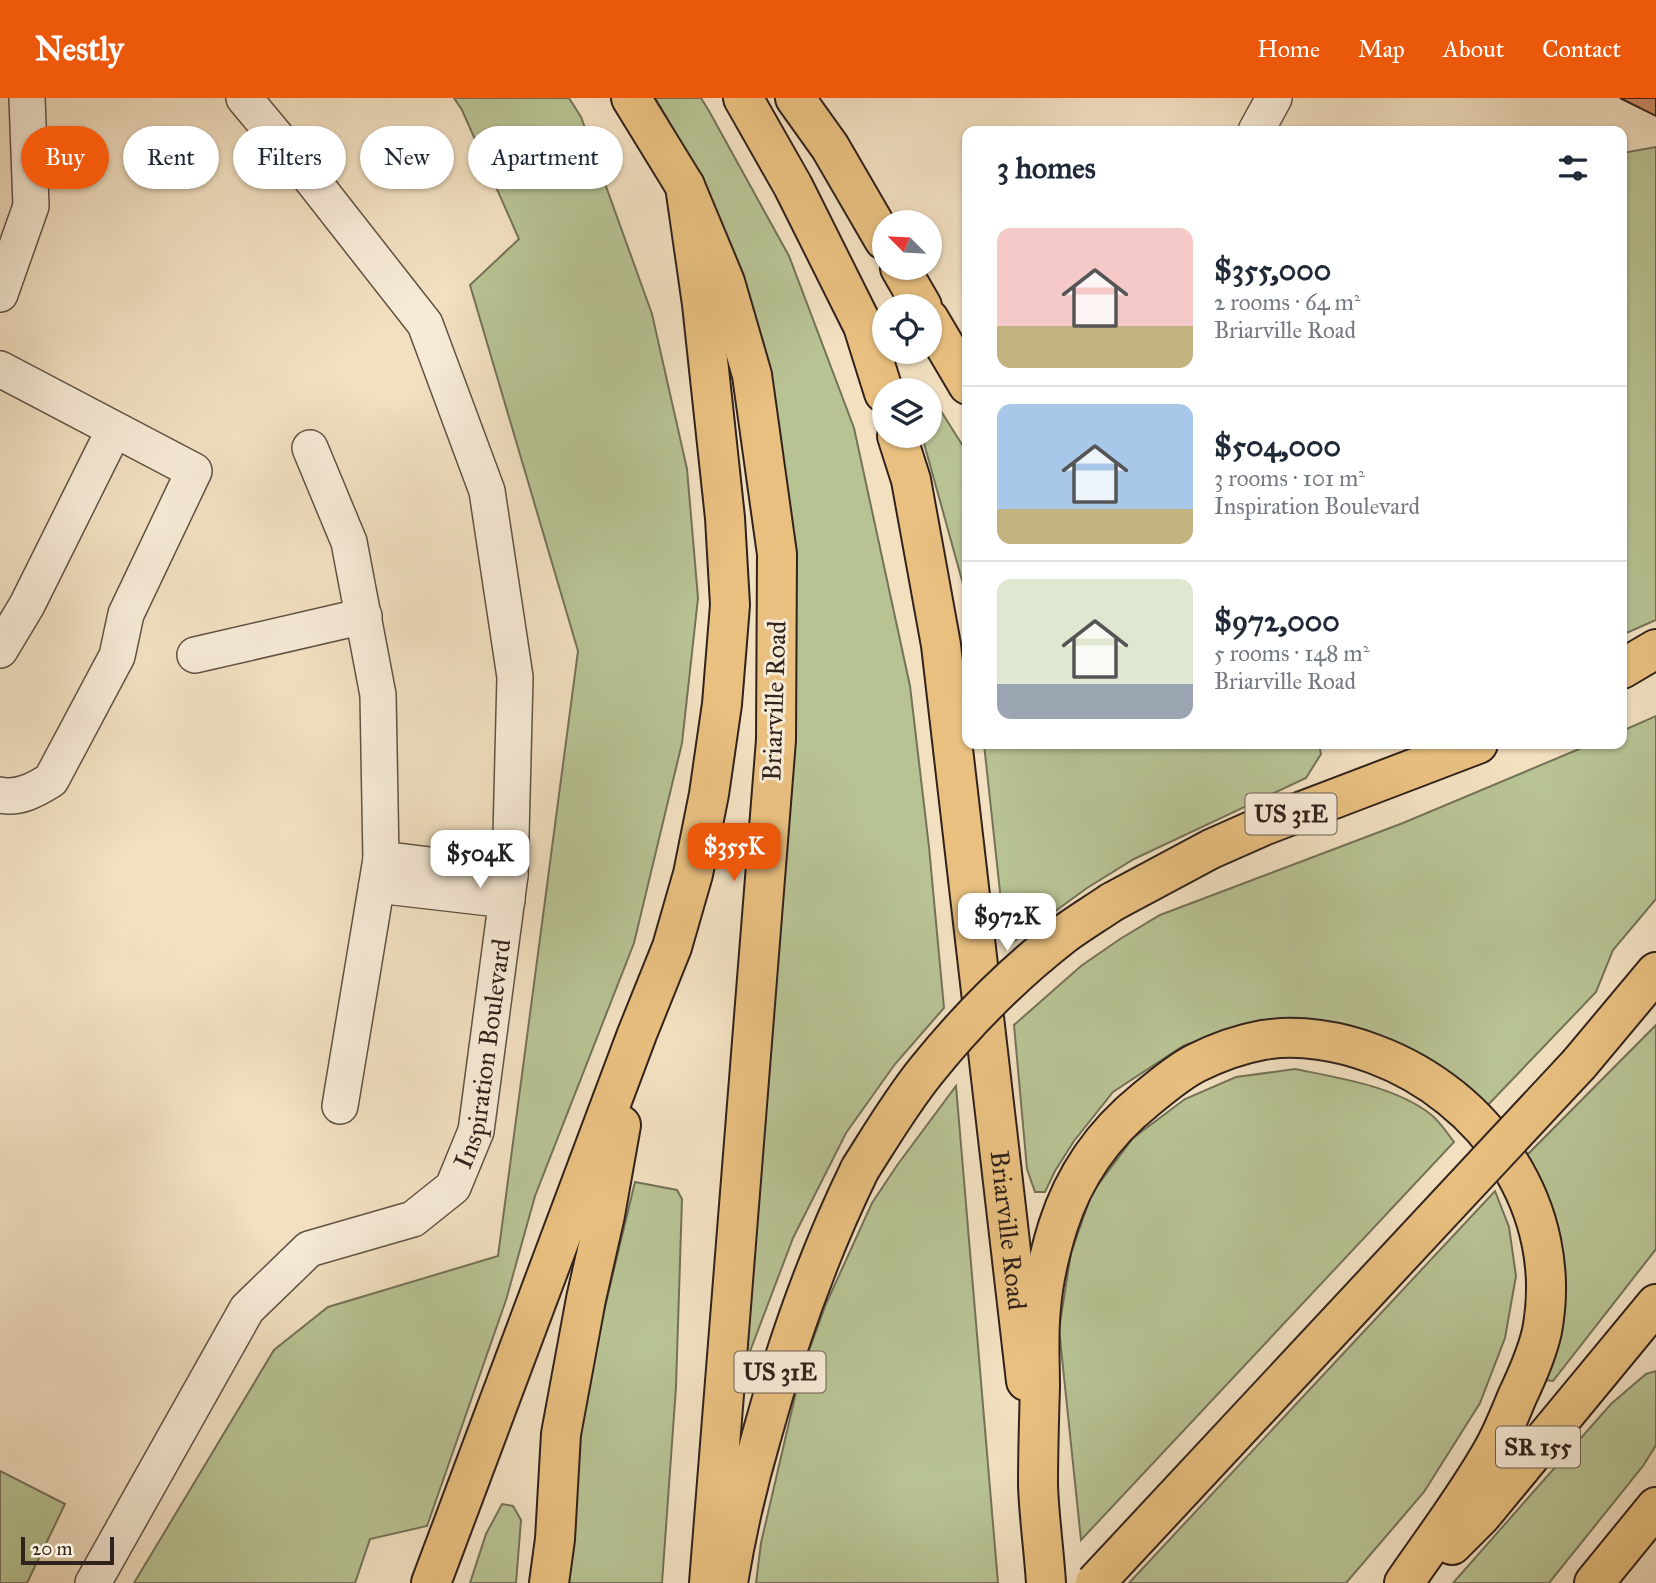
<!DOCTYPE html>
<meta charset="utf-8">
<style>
:root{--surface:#fff;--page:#f2f2f3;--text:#1f2937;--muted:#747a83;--line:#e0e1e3;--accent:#ea580c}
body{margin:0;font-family:"IM FELL Great Primer",serif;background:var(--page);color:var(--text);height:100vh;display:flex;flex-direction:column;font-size:26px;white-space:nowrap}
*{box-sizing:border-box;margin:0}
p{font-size:23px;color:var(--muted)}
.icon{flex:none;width:38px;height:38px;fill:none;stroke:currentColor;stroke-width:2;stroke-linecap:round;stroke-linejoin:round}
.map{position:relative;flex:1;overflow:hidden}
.sheet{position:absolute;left:962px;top:28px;width:665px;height:623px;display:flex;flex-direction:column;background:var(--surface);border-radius:14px;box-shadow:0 2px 5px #0004}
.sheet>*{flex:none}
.top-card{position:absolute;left:21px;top:28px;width:665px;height:63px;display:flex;gap:14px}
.needle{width:46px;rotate:294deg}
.buttons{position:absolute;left:872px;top:112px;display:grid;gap:14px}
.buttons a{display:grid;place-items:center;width:70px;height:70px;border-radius:50%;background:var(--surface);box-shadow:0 2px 5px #0004;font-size:35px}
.scale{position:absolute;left:21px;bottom:18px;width:93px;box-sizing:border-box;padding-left:7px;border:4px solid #31221b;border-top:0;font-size:19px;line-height:24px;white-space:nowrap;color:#31221b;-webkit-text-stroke:5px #f7ebd7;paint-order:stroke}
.price{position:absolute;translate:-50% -60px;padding:0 16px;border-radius:14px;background:#fff;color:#222;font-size:23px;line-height:46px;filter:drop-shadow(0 2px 4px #0008)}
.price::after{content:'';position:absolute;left:50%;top:42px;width:21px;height:16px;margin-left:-10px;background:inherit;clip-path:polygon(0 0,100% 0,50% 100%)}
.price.selected{background:var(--accent);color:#fff}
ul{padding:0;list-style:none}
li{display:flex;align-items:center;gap:21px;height:175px;padding:0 35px}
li+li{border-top:2px solid var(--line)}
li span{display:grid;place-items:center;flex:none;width:196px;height:140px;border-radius:14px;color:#555}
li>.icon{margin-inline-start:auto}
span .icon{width:84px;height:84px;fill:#fffc;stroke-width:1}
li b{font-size:30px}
h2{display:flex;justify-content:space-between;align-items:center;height:84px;padding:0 35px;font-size:30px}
.pill{padding:0 24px;border-radius:32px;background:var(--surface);box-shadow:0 2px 5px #0004;font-size:24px;line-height:63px}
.pill.selected{background:var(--accent);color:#fff}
header{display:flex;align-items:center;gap:42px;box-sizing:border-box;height:98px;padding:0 35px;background:var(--accent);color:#fff}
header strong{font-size:33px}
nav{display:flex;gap:38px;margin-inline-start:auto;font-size:24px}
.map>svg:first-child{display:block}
.green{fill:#b8c394;stroke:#747258;stroke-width:2}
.building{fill:#cf906a;stroke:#31221b;stroke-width:2}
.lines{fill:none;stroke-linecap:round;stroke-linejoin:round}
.minor-casing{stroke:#615244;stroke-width:38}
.major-casing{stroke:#31221b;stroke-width:42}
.highway-casing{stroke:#31221b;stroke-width:42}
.minor{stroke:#f7ebd7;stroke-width:35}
.major{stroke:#e9c080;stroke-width:38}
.highway{stroke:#e9c080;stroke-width:38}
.highway-bridge-casing{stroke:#31221b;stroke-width:42;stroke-linecap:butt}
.highway-bridge{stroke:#e9c080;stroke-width:38}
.labels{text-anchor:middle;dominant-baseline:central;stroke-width:6;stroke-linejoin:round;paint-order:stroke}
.shield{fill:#f7ebd7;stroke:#6c5e53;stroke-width:2}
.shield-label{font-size:24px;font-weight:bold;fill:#31221b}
.street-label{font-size:26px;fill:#31221b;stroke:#f7ebd7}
</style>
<header>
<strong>Nestly</strong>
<nav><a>Home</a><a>Map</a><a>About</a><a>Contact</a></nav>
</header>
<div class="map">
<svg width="1656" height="1485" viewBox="0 0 1656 1485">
<rect width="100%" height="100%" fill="#f2e0c1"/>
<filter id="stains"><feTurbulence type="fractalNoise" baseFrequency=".00286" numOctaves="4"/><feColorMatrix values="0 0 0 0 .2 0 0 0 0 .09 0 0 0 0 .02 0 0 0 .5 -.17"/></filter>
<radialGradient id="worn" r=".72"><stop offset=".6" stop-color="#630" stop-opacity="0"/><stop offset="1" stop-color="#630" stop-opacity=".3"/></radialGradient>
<!-- green -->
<g class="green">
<path d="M454,0H569L581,19L652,216L687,371L698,500L682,645L634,845L535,1098L506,1202L427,1428L370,1441L355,1485H134L274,1252L328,1209L498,1158L578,553L470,187L519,141L462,12Z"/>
<path d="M655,0H701L709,13L789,158L854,330L910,588L929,749L944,910L895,966L846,1035L793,1140L746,1264L792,583L732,183L667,20Z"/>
<path d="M1656,49V522L1622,537V55Z"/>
<path d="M929,294L968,356V504L922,338H929Z"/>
<path d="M1656,618V801L1613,852L1596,894L1486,1009L1463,986L1218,935L1183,948L1113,994L1074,1043L1055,1073L1045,1094H1035L1027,1071L1014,927L1081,868L1120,841L1160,817L1403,725L1591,646H1622V633Z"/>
<path d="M984,646H1319L1321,656L1306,680L1134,761L1087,790L1006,849Z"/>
<path d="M1656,927V1151L1553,1283L1545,1282L1523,1061Z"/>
<path d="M1295,971C1339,980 1393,988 1429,1015C1439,1022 1447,1035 1454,1044L1081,1442L1059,1231L1071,1155L1092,1095L1133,1040L1185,1001L1236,979Z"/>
<path d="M956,988L998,1485H756L761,1445L800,1277L826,1206L872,1105L898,1066Z"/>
<path d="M635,1084L677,1092L682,1101L676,1289L662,1485H563L577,1348L590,1271Z"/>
<path d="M1495,1093L1509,1129L1516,1178L1505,1240L1480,1305L1424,1394L1346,1485H1129Z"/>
<path d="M1656,1273V1347L1643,1368L1549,1485H1453L1611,1306L1646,1276Z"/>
<path d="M0,1373L65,1406L27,1485H0Z"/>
<path d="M502,1406L513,1408L521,1422L516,1485H470L486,1436Z"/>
</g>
<!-- building -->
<path class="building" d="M1620,0H1656V18Z"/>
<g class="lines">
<!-- minor casing -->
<g class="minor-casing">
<g id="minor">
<path d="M1256,33L1274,0"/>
<path d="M0,196L31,108L27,0"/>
<path d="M0,271L194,373L126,516L117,558L51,682C35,692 19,701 0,697"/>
<path d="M310,350L349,444L378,597L381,761L340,1008"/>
<path d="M0,552L27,507L114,332"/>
<path d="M195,557L364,518"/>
<path d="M381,761L510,777"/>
<path d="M377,787L507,802"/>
<path id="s1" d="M93,1485L247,1211L309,1151L413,1121L453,1089L476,1033L510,777L515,579L487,393L425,226L309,78L244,0"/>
</g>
</g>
<!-- major casing -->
<g class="major-casing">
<g id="major">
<path d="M631,0L685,88L725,184L752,277L777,456L776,642L709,1485"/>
<path d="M743,0L793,88L863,228L884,295"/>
<path id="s2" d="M897,338L911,382L941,547L1026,1283"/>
</g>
</g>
<!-- highway casing -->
<g class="highway-casing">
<g id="highway">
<path d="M795,0L830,49L884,142"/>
<path d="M900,170L922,208"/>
<path d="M929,221L968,287"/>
<path d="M1622,571L1656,551"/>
<path d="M1112,804L1211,751L1263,728L1478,646"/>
<path d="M1579,966L1656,874"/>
<path d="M1452,1447L1481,1418L1656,1206"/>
<path d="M431,1485L637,936L672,849L693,776L709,696L722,606L730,507L725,420L702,206L685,88"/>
<path d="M549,1485L555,1441L561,1336L586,1201L605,1117L621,1027"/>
<path d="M728,1485C736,1436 747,1388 761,1340C786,1248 818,1157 860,1071"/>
<path d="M1046,1485C1044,1452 1039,1419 1038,1387C1038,1354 1039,1321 1040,1288C1040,1262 1038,1236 1041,1210C1043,1183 1050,1154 1058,1128C1074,1078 1104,1035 1145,1002C1161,989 1178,974 1196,965C1216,955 1241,946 1263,942C1299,936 1340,943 1374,956C1487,998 1565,1111 1542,1233C1537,1256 1527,1278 1517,1299C1510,1316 1503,1334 1494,1350C1468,1397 1434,1441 1404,1485"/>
<path d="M1594,1485L1656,1409"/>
</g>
</g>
<!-- minor -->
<use href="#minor" class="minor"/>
<!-- major -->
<use href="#major" class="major"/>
<!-- highway -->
<use href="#highway" class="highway"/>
<!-- highway-bridge casing -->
<g class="highway-bridge-casing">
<g id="highway-bridge">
<path d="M860,1071C881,1038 901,1004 926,973C966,923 1013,876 1063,837C1079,825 1096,815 1112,804"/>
<path d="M1095,1485L1579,966"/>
</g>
</g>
<!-- highway-bridge -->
<use href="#highway-bridge" class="highway-bridge"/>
</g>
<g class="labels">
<!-- shield labels -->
<g class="shield">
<rect x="1245.5" y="695.5" width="91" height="41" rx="5"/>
<rect x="734.5" y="1253.5" width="91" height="41" rx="5"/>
<rect x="1496" y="1328.5" width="84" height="41" rx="5"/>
</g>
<g class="shield-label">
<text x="1291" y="716">US 31E</text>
<text x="780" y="1274">US 31E</text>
<text x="1538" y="1349">SR 155</text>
</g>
<!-- street labels -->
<g class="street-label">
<text transform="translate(774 603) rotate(-88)">Briarville Road</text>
<text stroke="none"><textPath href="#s1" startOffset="698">Inspiration Boulevard</textPath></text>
<text stroke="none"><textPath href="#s2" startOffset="803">Briarville Road</textPath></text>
</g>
</g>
<rect width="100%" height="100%" filter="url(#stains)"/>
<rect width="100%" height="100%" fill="url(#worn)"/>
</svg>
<div class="buttons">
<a><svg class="needle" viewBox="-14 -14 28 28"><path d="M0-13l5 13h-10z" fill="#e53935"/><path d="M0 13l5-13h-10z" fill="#747a83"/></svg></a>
<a><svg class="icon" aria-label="locate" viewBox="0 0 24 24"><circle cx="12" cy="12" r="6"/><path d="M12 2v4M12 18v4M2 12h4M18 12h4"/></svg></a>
<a><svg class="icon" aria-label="layers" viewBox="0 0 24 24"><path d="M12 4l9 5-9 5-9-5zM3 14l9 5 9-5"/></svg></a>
</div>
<div class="scale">20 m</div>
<b class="price selected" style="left:734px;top:785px">$355K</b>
<b class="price" style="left:480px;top:792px">$504K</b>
<b class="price" style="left:1007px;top:855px">$972K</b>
<div class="top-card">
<a class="pill selected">Buy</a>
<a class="pill">Rent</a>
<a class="pill">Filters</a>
<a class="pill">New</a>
<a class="pill">Apartment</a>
</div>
<section class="sheet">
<h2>3 homes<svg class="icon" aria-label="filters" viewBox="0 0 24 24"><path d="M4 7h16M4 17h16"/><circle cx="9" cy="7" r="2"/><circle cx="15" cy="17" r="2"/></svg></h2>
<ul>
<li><span style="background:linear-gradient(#f6c9c9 70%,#c2b280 0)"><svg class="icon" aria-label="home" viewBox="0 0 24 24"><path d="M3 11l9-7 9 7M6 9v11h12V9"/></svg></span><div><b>$355,000</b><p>2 rooms · 64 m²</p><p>Briarville Road</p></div></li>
<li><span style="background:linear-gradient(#a9c7e8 75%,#c2b280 0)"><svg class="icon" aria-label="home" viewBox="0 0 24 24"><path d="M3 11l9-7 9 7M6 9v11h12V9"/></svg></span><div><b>$504,000</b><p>3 rooms · 101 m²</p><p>Inspiration Boulevard</p></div></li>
<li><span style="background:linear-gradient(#dfe7d0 75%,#9aa5b1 0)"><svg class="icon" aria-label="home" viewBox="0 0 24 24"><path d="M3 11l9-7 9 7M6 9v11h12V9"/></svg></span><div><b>$972,000</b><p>5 rooms · 148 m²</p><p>Briarville Road</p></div></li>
</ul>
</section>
</div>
